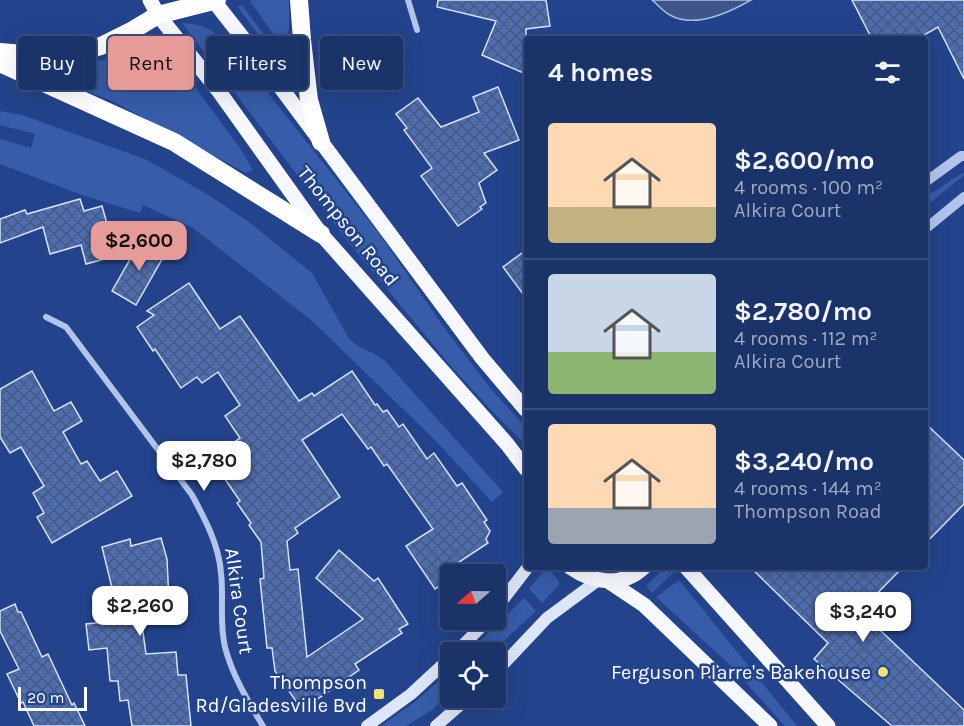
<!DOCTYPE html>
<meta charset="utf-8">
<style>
:root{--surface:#1a3369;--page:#233b6f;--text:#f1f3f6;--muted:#9faac0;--line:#384e7d;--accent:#e69b98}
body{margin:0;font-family:Karla,sans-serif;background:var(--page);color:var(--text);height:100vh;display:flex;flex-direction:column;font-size:22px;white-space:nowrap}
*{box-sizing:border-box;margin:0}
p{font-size:20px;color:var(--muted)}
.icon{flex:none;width:33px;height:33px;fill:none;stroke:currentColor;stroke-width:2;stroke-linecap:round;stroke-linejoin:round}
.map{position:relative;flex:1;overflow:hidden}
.sheet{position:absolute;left:524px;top:36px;width:404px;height:534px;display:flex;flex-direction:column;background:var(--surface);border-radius:6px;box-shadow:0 6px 24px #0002,0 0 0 2px var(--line)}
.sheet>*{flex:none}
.top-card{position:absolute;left:18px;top:36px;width:416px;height:54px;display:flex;gap:12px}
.needle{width:39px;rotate:250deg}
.tools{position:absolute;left:440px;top:564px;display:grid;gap:12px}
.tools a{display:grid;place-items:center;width:66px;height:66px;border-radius:6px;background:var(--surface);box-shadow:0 6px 24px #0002,0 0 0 2px var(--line);font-size:30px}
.scale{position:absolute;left:18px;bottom:15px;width:69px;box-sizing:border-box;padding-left:6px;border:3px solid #fff;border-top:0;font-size:16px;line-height:21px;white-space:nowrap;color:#fff;-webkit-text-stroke:4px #23448c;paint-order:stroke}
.price{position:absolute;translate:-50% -51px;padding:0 14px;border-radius:12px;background:#fff;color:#222;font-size:20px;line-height:39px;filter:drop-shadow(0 2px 3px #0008)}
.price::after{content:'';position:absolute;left:50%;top:36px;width:18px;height:14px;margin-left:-9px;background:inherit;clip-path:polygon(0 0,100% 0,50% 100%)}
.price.on{background:var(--accent);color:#111}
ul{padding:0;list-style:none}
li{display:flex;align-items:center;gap:18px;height:150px;padding:0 24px}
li+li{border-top:2px solid var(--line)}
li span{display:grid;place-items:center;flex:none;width:168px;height:120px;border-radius:6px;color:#555}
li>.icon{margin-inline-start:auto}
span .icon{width:72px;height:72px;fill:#fffc;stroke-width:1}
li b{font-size:26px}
h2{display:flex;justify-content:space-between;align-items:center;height:72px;padding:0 24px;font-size:26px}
.tag{padding:0 21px;border-radius:6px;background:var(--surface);box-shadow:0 6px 24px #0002,0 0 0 2px var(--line);font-size:21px;line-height:54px}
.tag.on{background:var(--accent);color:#111}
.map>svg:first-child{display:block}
.green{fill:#375ca9}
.water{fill:#3d5589;stroke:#a6bdec;stroke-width:1.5}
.building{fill:url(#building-cross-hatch);stroke:#d6e1f8;stroke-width:1.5}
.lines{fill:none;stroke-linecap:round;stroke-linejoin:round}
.minor{stroke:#b2c4eb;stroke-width:6}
.tertiary{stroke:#b2c4eb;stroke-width:10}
.secondary{stroke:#dde5f9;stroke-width:12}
.primary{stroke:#f6f8fe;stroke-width:15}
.motorway{stroke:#fff;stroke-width:18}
.poi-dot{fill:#f6e175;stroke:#23448c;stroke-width:2}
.labels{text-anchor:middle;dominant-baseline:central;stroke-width:5;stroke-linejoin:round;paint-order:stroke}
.street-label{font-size:20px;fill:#fff;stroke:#23448c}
.poi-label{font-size:20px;fill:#fff;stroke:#23448c;text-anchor:end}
</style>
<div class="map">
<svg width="964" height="726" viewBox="0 0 964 726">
<defs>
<pattern id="building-cross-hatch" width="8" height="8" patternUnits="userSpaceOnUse" patternTransform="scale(1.5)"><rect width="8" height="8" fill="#4b6db3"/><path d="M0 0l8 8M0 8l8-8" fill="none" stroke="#4c5975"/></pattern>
</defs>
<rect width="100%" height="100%" fill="#23448c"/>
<!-- green -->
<g class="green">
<path d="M252,0H289V28L286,39L279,42L250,1Z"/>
<path d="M242,5L275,50L289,45L294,77H289L238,7Z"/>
<path d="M182,23C206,24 213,31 231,46L380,235L445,329L491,389L526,427V445L495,414L449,364L345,238Z"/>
<path d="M156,34L240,148L253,170L246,173L114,102L58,79L26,69L25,65L75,66L112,58Z"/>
<path d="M0,111L22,115L145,159L207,194L249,222L312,273L348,337C360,351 372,350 385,361L503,492L492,502L434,439L311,320L193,228L143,205L140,213L79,194L0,164V139L31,148L35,134L0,125Z"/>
<path d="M964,172V175L924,208V198Z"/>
<path d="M547,567L559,581V585L542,603L529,589Z"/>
<path d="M666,567H671L675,571L652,593L646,586Z"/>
<path d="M679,580L797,726H785L729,664L656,597Z"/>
<path d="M524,598L536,611L492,652H469Z"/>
<path d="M450,671V693L432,710L406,726H381L416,701Z"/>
</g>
<!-- water -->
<path class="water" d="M652,0H751C730,12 694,29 670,15C664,12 658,5 652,0Z"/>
<!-- building -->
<g class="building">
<path d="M438,0H546L550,26L526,29V74L482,55L496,21L437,7Z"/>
<path d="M852,0H964V79L938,27L917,39H872Z"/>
<path d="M498,87L519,140L484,153L497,170L479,183L486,203L480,207L482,209L458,226L421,176L432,168L404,130L407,128L396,114L418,98L441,127L479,112L473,97Z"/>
<path d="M80,199L84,211L102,206L116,256L86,264L81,245L50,254L43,227L0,243V219L25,210L27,214Z"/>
<path d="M141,240L165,254L136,305L112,291Z"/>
<path d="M526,250V298L503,267Z"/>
<path d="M189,283L220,329L240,316L299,401L312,393L314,396L352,371L375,405L377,404L383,412L387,410L399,427L403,424L427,459L434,453L457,486L462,483L487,520L484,522L490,531L486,539L488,543L450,568L455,574H450V579L435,589L406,546L433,529L387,464L384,466L371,447L368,449L342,414L302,440L340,497L295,528L298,533L287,541L290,570L298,569L307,657L363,619L316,578L339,550L374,581L378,578L408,624L399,629L402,633L355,664L359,670L302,710L275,671L272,648H267L260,579L264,578L261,542L249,525L251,523L237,503L240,501L216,466L223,461L217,454L240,438L225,416L240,405L218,372L202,383L197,377L181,388L155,349L153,351L137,327L154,315L147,311Z"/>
<path d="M32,371L54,411L71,402L82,421L63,432L81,464L87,461L100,481L117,471L132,496L52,543L37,517L44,513L33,493L44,486L21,447L10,453L0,437V389Z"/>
<path d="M924,422L964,460V504L924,545Z"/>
<path d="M161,538L167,559L169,601L139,603L146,654L176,652L178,675H186L191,726H132L128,700L120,701L118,681H110L107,648L89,650L86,624L113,621L111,600H115L102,547L130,539L131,546Z"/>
<path d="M750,567H903L860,611L964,710V726H892L814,659L828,643Z"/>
<path d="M15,604L18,612H21L42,657L48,654L72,705L74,703L85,726H34L23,702L21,703L7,674L19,669L0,631V611Z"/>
</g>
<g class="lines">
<!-- minor -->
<g class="minor">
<path d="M408,0L417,30"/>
<path d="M46,317L66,327L192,495C205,519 219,545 221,573C224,598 219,622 225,647C232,675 248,701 263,726"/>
</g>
<!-- tertiary -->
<g class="tertiary">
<path d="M924,183L961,156H964"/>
<path d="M924,230L964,197"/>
</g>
<!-- secondary -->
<g class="secondary">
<path d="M495,610L528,567"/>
<path d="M456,652L488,620"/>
<path d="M495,673L547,618L597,581"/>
<path d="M367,726L411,694L450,658"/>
<path d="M436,726L468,698"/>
</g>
<!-- primary -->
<g class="primary">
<path d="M150,0L158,15L218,90L321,234L507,444L526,469"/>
<path d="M213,0L261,61L482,358L526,410"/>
<path d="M570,567C593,583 622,588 644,567"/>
<path d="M686,567L828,726"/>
<path d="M608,581L644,605L770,726"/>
</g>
<!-- motorway -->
<g class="motorway">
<path d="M299,0L302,40L309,100L321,142"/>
<path d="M0,52L60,57L101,46L133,30L158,15L217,0"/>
<path d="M0,63L174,142L321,234"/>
</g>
</g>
<!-- markers -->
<g class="poi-dot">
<circle cx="883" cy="672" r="6"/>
<rect x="373" y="688" width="12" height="12" rx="3"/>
</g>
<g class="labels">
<!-- street labels -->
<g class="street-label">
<text transform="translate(348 226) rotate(51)">Thompson Road</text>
<text transform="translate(239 601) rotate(82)">Alkira Court</text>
</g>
<!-- poi labels -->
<g class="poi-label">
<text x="871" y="672">Ferguson Plarre's Bakehouse</text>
<text x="367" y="682">Thompson<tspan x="367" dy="23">Rd/Gladesville Bvd</tspan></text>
</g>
</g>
</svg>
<div class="tools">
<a><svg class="needle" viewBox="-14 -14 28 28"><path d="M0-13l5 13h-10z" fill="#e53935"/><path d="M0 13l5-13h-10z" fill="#9faac0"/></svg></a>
<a><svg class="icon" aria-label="locate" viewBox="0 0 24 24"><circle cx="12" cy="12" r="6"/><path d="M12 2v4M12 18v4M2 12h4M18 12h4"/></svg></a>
</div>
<div class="scale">20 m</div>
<b class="price on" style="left:139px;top:272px">$2,600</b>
<b class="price" style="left:204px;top:492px">$2,780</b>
<b class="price" style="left:140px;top:637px">$2,260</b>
<b class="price" style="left:863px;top:643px">$3,240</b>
<div class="top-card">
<a class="tag">Buy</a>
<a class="tag on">Rent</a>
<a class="tag">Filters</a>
<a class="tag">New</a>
</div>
<section class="sheet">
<h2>4 homes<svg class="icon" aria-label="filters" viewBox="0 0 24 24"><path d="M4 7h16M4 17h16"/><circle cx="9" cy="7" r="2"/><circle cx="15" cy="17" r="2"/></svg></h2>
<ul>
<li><span style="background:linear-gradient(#ffd9b3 70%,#c2b280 0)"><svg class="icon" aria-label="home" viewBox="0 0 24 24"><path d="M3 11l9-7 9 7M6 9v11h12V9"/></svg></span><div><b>$2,600/mo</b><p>4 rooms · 100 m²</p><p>Alkira Court</p></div></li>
<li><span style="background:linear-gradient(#c9d6e8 65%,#8fb573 0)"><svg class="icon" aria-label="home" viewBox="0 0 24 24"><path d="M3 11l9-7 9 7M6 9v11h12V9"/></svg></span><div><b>$2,780/mo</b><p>4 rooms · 112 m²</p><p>Alkira Court</p></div></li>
<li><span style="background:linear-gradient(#ffd9b3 70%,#9aa5b1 0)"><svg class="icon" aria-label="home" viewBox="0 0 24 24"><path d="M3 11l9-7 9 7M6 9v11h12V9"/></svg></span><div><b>$3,240/mo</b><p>4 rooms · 144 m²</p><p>Thompson Road</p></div></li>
</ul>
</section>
</div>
